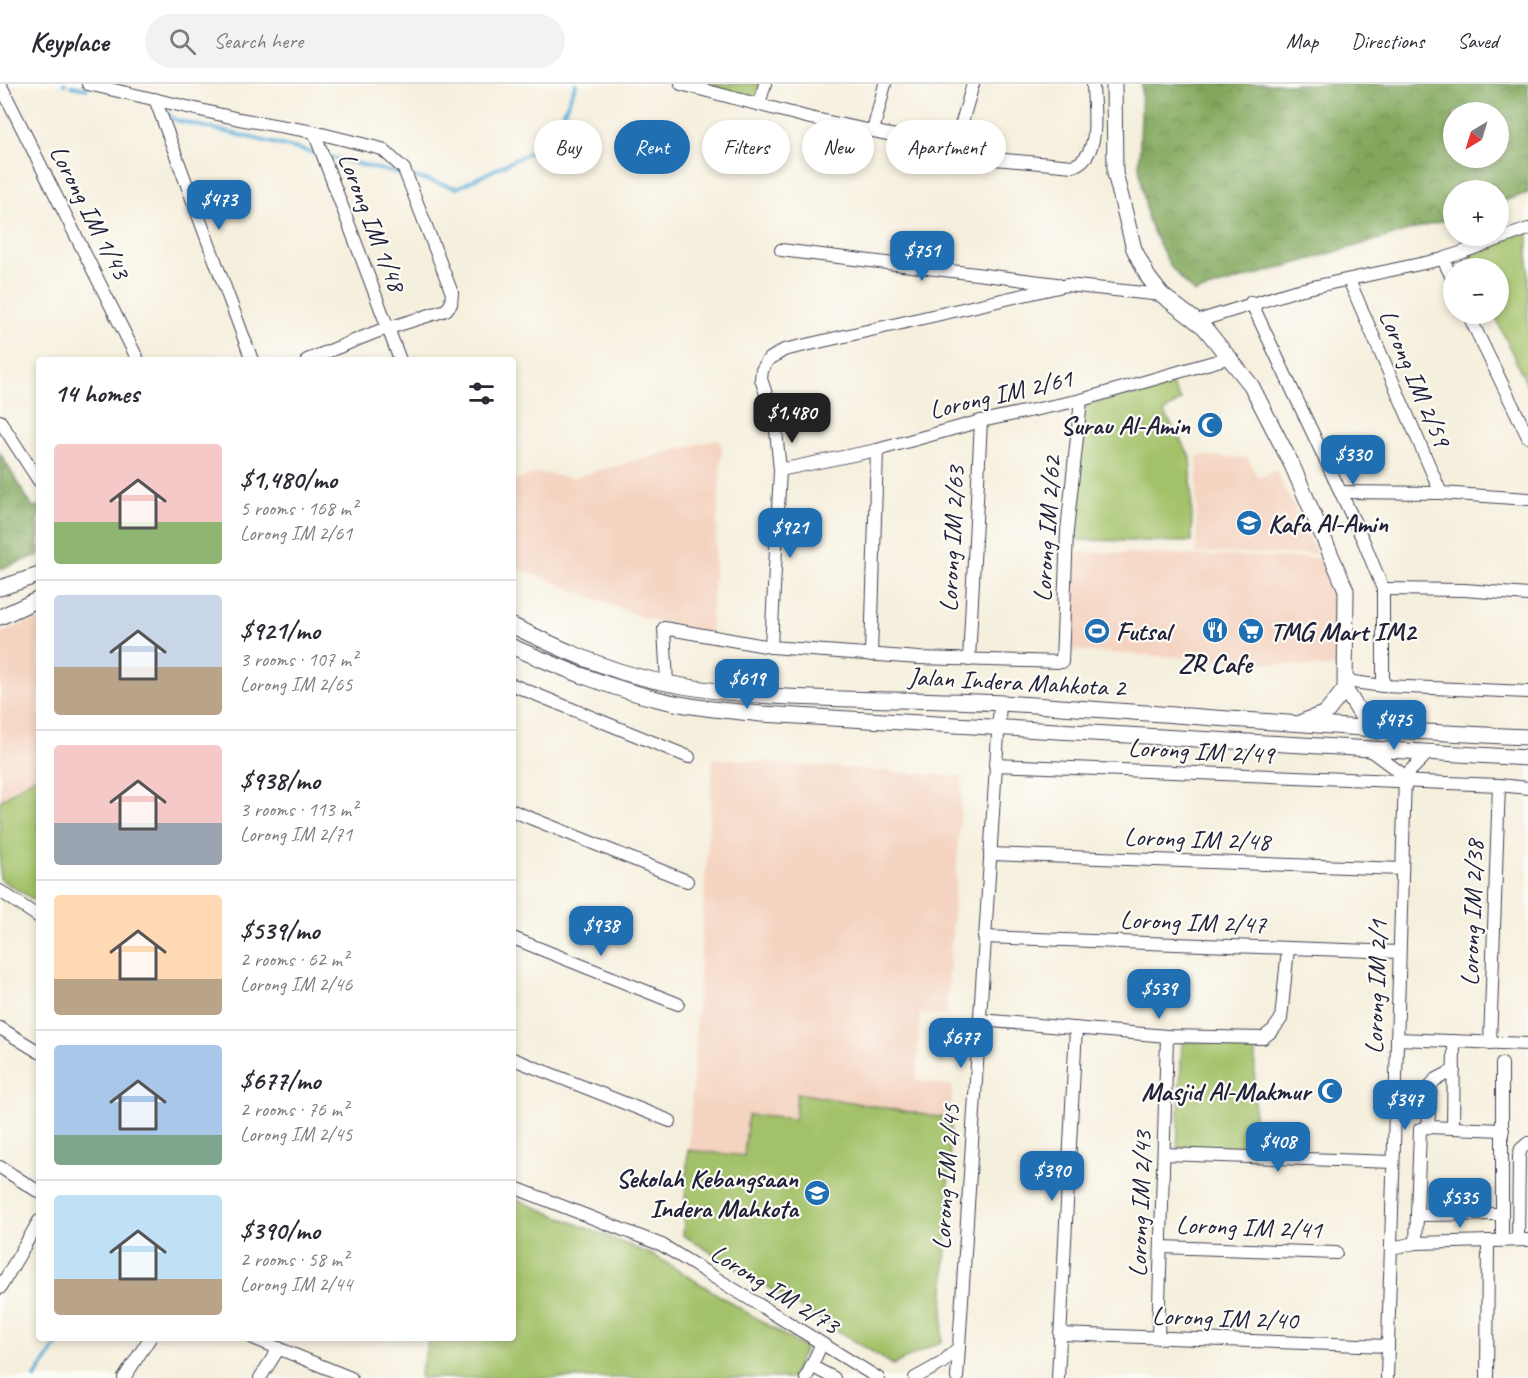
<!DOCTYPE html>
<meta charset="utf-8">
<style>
:root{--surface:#fff;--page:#f2f2f3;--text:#2b2b33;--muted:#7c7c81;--line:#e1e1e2;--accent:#1f6fb2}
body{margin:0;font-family:Caveat,sans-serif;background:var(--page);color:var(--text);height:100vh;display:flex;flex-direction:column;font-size:22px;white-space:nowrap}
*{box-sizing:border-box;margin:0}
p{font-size:20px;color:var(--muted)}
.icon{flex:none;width:33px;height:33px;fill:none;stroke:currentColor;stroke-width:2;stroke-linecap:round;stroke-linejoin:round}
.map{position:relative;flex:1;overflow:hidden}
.drawer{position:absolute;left:36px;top:273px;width:480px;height:984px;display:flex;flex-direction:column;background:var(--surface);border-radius:6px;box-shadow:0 3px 9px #0003}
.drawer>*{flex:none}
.guide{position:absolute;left:534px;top:36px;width:570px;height:54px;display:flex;gap:12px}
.needle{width:39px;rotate:218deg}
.buttons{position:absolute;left:1443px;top:18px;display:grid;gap:12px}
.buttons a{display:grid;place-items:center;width:66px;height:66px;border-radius:50%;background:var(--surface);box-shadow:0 3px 9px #0003;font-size:30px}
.price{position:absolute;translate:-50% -51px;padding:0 14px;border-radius:12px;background:var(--accent);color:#fff;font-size:20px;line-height:39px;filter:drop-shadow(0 2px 3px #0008)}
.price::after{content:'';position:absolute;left:50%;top:36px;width:18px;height:14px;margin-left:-9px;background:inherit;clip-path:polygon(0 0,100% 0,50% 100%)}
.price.on{background:#222;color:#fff}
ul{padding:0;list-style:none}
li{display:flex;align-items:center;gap:18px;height:150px;padding:0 18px}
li+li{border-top:2px solid var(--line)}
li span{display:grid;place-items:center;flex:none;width:168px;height:120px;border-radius:6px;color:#555}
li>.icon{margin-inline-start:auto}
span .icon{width:72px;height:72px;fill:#fffc;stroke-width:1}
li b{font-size:26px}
h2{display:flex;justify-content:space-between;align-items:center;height:72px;padding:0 18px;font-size:26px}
.tag{padding:0 21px;border-radius:27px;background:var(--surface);box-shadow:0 3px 9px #0003;font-size:21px;line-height:54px}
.tag.on{background:var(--accent);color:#fff}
header{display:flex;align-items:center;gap:36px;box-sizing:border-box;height:84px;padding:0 30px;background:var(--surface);border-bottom:2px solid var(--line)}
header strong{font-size:28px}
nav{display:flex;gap:33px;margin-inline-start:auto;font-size:21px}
.search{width:420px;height:54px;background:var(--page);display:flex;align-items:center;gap:15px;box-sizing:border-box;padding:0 21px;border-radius:33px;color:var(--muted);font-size:22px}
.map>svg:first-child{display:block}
.built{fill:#f4d3c0}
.green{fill:#a3c168;stroke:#627252;stroke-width:1.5}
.forest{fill:url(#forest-crowns);stroke:#52644c;stroke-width:1.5;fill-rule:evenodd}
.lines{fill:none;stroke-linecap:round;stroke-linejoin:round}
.stream{stroke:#5dafd8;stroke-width:4}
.minor-casing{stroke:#424153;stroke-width:14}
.tertiary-casing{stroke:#424153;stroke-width:17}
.minor{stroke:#fff;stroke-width:12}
.tertiary{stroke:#fff;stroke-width:15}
.labels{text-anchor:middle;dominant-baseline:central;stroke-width:4.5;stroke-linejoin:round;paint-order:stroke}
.street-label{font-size:26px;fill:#22223b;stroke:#fdfcf7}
.poi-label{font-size:26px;font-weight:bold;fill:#22223b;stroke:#fdfcf7;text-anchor:end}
</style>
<header>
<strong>Keyplace</strong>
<div class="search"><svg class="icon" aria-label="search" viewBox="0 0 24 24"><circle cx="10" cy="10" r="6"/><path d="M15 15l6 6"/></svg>Search here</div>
<nav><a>Map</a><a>Directions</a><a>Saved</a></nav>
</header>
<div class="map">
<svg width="1528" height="1294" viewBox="0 0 1528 1294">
<defs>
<pattern id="forest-crowns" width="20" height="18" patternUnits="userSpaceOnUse" patternTransform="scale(1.5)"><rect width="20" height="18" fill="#82a75c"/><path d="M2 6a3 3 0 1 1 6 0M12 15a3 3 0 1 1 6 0" fill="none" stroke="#6a884d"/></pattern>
</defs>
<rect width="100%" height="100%" fill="#fdfcf7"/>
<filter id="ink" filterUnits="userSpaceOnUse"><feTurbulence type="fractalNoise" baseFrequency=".0167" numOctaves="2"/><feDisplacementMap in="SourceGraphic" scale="12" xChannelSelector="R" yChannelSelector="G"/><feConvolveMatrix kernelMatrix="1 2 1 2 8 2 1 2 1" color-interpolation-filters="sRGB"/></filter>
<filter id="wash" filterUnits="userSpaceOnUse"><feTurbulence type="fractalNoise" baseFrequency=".008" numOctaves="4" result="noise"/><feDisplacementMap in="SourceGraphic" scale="24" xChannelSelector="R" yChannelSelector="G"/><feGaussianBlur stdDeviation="1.35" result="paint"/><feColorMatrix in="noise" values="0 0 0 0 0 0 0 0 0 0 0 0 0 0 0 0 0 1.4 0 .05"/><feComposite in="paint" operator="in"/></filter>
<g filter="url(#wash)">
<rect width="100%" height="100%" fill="#f5efdd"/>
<!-- built -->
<g class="built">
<path d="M718,355L722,363L710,551L641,533L513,482V396L541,389L571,394Z"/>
<path d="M1197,372L1248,374L1258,394L1276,386L1317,470L1196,469Z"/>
<path d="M1070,468L1319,474L1340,515L1341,584L1066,566Z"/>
<path d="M39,534V690L0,717V549Z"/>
<path d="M713,674L963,693L946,932L920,930L916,996L952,1002L942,1257L893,1281L683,1151Z"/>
</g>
<!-- green -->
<g class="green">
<path d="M681,0H765L759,20Z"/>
<path d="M1528,148V303L1494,230H1498V184H1474L1466,167Z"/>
<path d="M1171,300L1181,316L1164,328L1191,374L1192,458L1074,456L1085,321Z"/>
<path d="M39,690V819L0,795V717Z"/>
<path d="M1182,957L1255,959L1254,1064L1177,1065Z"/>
<path d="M797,1009L951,1035L942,1257L893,1281L683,1151L688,1066L744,1072L748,1031L795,1035Z"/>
<path d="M513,1114L655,1172L805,1264L792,1294H419L429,1254H513Z"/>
</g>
<!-- forest -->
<g class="forest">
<path d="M1142,0H1528V109L1499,119L1498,106H1454L1453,134L1194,209L1170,182L1148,137L1139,83ZM1454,28H1498V74H1454Z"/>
<path d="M0,369L33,424L39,421V471L0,485Z"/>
</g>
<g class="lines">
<!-- stream -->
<g class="stream">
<path d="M64,0H65"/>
<path d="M71,2L87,5"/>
<path d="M163,26L176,36L319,70"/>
<path d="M326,72L403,91"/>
<path d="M411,92L457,104L551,58L576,0"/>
<path d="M35,1294L61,1254"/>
</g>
</g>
</g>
<g filter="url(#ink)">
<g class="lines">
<!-- minor casing -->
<g class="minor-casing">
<g id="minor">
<path d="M0,0L138,276"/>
<path d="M88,0L239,35L314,48L382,65L404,85L452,209L451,220L446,226L376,248L307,276"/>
<path d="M681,0L810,34L906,54L983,74L1073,82C1103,71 1093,26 1093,0"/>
<path d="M155,15L252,276"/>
<path d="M759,20L765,0"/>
<path d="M873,47L885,0"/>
<path d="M314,48L400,276"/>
<path d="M954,66L973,0"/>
<path d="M781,166L1057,200"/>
<path d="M1443,175L1454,198"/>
<path d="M1349,196L1441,409"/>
<path d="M1251,218L1364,458L1383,505V602"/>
<path d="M1468,230L1528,353"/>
<path d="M1198,237L1294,207L1443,175L1528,145"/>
<path d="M0,337L39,397"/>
<path d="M780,386L877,366L981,337L1081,316L1231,273"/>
<path d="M1340,408L1441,409L1528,415"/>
<path d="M1383,505L1465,506L1528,511"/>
<path d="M771,563L780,386L775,337L761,295L762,286L768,276L784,266L1067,201L1162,211"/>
<path d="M871,571L877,366"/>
<path d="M969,576L981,337"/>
<path d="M1346,597L1383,602L1528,608"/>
<path d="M667,599L664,544L771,563L919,574L1062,578L1067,447L1081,316"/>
<path d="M513,601L689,673"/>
<path d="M1367,664L1405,692"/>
<path d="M995,681L1499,701L1528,704"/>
<path d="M513,727L687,797"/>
<path d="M990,770L1402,785"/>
<path d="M0,807L39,833"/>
<path d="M984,853L1399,868"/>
<path d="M513,854L678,920"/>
<path d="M980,936L1167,952L1263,954L1273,946L1281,935L1288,864"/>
<path d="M0,944L39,968"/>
<path d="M1397,955L1528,960"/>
<path d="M1490,959L1499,701"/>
<path d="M513,975L670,1037"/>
<path d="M1502,980V1156"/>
<path d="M1428,1043L1431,1001L1435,996L1454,986"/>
<path d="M1453,1044L1454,957"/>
<path d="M1164,1070L1393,1078"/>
<path d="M0,1083L39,1108"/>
<path d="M513,1103L662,1161L878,1294"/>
<path d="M1418,1131L1502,1130"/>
<path d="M1518,1156L1519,1072L1521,1065L1528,1059"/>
<path d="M1416,1159L1420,1045L1428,1043L1503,1046"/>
<path d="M1161,1163L1336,1169"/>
<path d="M1391,1164L1416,1159L1528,1156"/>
<path d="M0,1204L39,1137"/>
<path d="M1060,1250L1388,1262"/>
<path d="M253,1254L351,1294"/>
<path d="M1158,1254L1167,952"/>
<path d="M811,1282L834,1294"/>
<path d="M124,1294L150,1254"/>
<path d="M260,1294L279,1264"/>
<path d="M806,1294L821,1261"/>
<path d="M915,1294L942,1279L957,1265"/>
<path d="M957,1294L1000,619"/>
<path d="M1058,1294L1076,944"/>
<path d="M1387,1294L1405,692L1430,667"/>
<path d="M1487,1294L1488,1157"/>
</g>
</g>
<!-- tertiary casing -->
<g class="tertiary-casing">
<g id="tertiary">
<path d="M1114,0L1115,89L1134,165L1148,193L1162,211L1204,243L1251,301L1292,381L1346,506L1345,605L1326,629L1304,637"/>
<path d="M0,504L39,491"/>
<path d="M0,533L39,515"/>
<path d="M513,542C549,559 584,576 622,588C739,623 881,612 1002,619C1178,630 1353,646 1528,653"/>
<path d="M513,563C561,584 610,604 661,616C694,624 729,627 762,630L1528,674"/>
<path d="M1345,605L1363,634L1378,647"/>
</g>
</g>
<!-- minor -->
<use href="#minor" class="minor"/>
<!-- tertiary -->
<use href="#tertiary" class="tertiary"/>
</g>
</g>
<!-- icons -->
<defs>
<g id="mosque-disc" transform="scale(1.35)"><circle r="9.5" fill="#1f6fb2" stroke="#fdfcf7"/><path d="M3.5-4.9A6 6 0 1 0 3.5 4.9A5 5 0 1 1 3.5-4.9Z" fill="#fff"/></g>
<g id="school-disc" transform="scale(1.35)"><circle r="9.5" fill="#1f6fb2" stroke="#fdfcf7"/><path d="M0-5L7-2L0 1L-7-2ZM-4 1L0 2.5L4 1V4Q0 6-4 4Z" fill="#fff"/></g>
<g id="restaurant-disc" transform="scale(1.35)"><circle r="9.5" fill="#1f6fb2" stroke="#fdfcf7"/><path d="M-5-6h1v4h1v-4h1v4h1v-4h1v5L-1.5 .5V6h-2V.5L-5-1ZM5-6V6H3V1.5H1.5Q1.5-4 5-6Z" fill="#fff"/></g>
<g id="stadium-disc" transform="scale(1.35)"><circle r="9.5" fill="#1f6fb2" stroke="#fdfcf7"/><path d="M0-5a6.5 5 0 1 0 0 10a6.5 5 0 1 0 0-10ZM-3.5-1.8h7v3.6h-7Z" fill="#fff"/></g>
<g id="supermarket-disc" transform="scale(1.35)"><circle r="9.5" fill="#1f6fb2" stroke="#fdfcf7"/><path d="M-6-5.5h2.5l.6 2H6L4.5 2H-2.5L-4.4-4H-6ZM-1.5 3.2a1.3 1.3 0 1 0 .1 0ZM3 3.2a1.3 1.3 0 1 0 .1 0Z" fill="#fff"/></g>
</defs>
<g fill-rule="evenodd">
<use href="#mosque-disc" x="1210" y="341"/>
<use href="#school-disc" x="1249" y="439"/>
<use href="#restaurant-disc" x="1215" y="546"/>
<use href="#stadium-disc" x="1097" y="547"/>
<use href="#supermarket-disc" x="1251" y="547"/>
<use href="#mosque-disc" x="1330" y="1007"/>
<use href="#school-disc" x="817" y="1109"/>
</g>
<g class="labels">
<!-- street labels -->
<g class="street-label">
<text transform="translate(90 128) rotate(63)">Lorong IM 1/43</text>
<text transform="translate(372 138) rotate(69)">Lorong IM 1/48</text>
<text transform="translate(1415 294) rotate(67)">Lorong IM 2/59</text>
<text transform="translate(1001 310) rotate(-13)">Lorong IM 2/61</text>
<text transform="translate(1047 445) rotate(-86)">Lorong IM 2/62</text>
<text transform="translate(952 455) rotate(-87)">Lorong IM 2/63</text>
<text transform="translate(1017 598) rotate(3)">Jalan Indera Mahkota 2</text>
<text transform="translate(1201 667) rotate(3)">Lorong IM 2/49</text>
<text transform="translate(1197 755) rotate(2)">Lorong IM 2/48</text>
<text transform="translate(1472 829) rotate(-88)">Lorong IM 2/38</text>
<text transform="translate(1193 838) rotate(2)">Lorong IM 2/47</text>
<text transform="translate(1376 903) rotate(-88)">Lorong IM 2/1</text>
<text transform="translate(946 1093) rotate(-86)">Lorong IM 2/45</text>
<text transform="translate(1140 1120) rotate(-88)">Lorong IM 2/43</text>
<text transform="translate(1249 1143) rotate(2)">Lorong IM 2/41</text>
<text transform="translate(775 1205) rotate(32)">Lorong IM 2/73</text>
<text transform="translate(1225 1234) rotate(2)">Lorong IM 2/40</text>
</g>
<!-- poi labels -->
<g class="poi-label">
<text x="1190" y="341">Surau Al-Amin</text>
<text x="1268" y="439" text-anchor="start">Kafa Al-Amin</text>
<text x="1116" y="547" text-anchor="start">Futsal</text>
<text x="1270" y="547" text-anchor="start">TMG Mart IM2</text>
<text x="1215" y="579" text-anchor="middle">ZR Cafe</text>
<text x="1310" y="1007">Masjid Al-Makmur</text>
<text x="798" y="1094">Sekolah Kebangsaan<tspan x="798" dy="30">Indera Mahkota</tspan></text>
</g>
</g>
</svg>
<div class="buttons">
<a><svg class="needle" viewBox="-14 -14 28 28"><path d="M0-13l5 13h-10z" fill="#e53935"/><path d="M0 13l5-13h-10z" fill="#7c7c81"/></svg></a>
<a>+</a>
<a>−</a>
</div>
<b class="price" style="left:219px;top:147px">$473</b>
<b class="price" style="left:922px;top:198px">$751</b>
<b class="price on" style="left:792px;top:360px">$1,480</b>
<b class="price" style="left:1353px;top:402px">$330</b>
<b class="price" style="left:790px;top:475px">$921</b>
<b class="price" style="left:747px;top:626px">$619</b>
<b class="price" style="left:1394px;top:667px">$475</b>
<b class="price" style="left:601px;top:873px">$938</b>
<b class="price" style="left:1159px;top:936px">$539</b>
<b class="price" style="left:961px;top:985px">$677</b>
<b class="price" style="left:1405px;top:1047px">$347</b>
<b class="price" style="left:1278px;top:1089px">$408</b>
<b class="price" style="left:1052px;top:1118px">$390</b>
<b class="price" style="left:1460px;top:1145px">$535</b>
<div class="guide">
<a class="tag">Buy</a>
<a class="tag on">Rent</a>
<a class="tag">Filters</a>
<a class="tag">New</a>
<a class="tag">Apartment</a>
</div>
<section class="drawer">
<h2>14 homes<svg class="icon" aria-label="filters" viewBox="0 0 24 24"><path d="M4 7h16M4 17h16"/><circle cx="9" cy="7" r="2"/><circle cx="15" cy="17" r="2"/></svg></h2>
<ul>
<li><span style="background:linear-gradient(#f6c9c9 65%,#8fb573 0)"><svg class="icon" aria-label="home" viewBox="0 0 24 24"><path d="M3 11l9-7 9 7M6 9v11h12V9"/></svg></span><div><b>$1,480/mo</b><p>5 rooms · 168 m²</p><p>Lorong IM 2/61</p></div></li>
<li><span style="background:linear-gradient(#c9d6e8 60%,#b9a48a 0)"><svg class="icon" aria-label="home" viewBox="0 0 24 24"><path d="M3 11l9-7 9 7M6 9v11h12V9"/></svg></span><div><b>$921/mo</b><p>3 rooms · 107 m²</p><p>Lorong IM 2/65</p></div></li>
<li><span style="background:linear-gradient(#f6c9c9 65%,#9aa5b1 0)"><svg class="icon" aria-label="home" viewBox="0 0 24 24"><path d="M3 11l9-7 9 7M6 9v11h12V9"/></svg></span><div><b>$938/mo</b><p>3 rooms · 113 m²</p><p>Lorong IM 2/71</p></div></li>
<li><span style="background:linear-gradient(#ffd9b3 70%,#b9a48a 0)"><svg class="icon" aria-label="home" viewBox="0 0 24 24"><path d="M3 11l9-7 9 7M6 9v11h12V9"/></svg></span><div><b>$539/mo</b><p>2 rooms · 62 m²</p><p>Lorong IM 2/46</p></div></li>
<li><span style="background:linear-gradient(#a9c7e8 75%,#7fa58c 0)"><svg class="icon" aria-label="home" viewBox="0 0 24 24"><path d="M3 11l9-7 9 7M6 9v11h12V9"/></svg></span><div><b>$677/mo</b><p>2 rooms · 76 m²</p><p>Lorong IM 2/45</p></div></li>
<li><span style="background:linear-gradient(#bfe0f5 70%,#b9a48a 0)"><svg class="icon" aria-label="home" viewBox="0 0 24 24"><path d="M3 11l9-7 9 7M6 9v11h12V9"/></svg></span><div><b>$390/mo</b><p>2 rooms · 58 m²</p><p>Lorong IM 2/44</p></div></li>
</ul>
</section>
</div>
